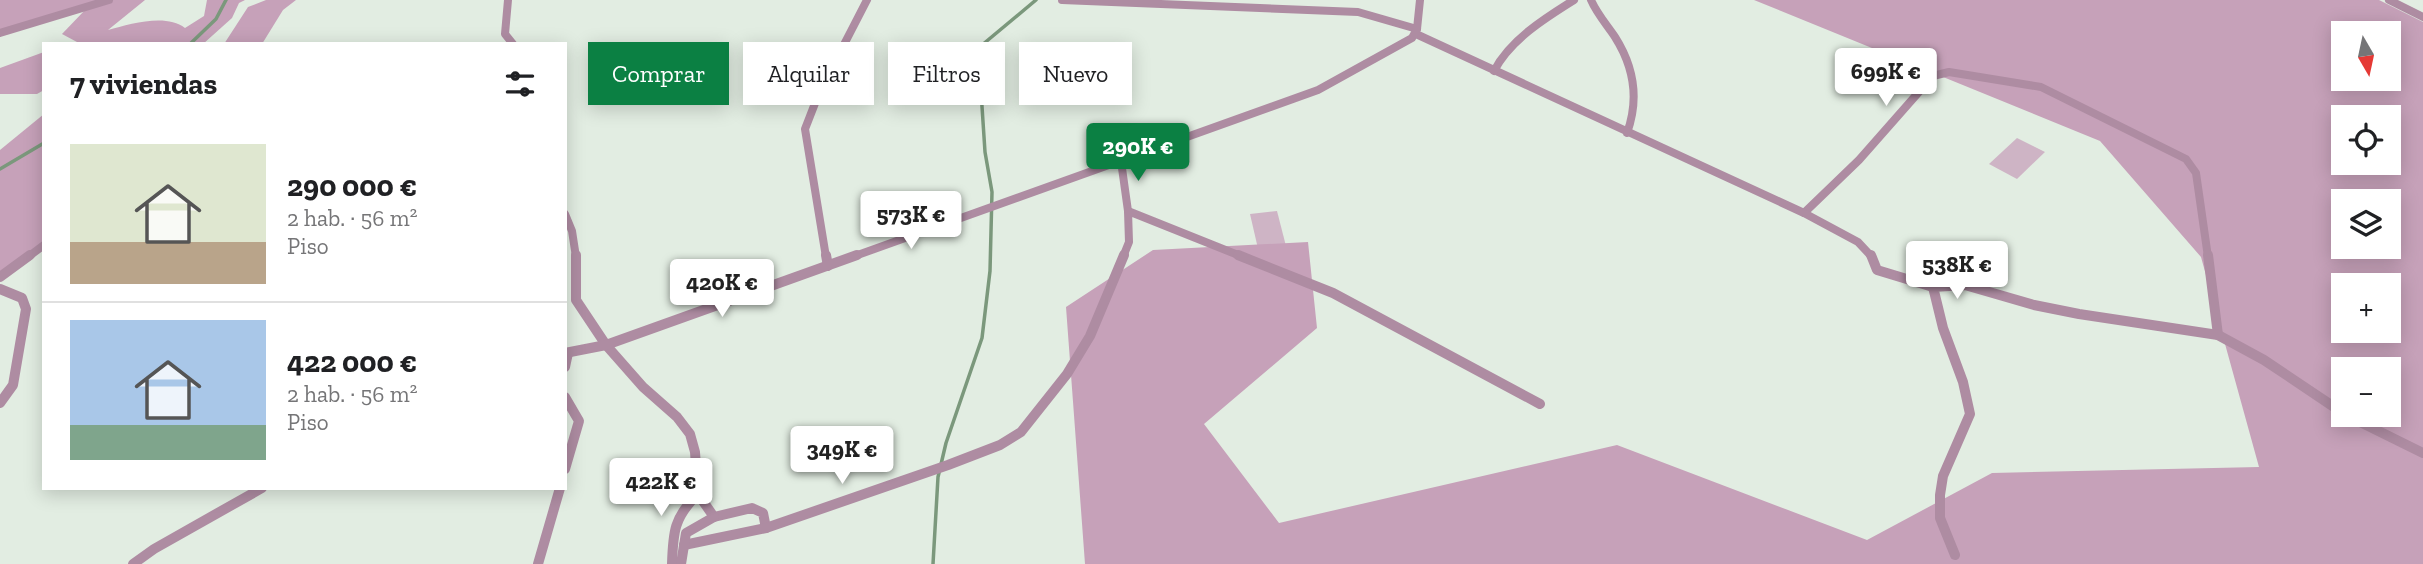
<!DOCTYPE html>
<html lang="es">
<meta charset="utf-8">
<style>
:root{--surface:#fff;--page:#f2f2f2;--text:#202124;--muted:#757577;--line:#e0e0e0;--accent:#0b8043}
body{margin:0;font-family:"Zilla Slab",serif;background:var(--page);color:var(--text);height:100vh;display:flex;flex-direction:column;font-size:26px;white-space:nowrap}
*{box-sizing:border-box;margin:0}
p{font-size:23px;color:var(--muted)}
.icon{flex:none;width:38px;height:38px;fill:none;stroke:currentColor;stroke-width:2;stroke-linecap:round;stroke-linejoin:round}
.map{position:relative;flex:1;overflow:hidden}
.sheet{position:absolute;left:42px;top:42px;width:525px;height:448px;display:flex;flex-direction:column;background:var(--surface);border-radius:0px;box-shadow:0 4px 18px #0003}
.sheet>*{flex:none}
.top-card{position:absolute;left:588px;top:42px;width:665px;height:63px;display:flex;gap:14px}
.needle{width:46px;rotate:171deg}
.tools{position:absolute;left:2331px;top:21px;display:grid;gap:14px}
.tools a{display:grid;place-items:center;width:70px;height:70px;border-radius:0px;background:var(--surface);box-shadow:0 4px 18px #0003;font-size:35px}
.price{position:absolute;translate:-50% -60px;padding:0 16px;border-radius:7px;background:#fff;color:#222;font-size:23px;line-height:46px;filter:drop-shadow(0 2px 4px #0008)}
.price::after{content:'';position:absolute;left:50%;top:42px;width:21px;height:16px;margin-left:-10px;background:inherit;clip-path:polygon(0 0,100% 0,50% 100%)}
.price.current{background:var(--accent);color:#fff}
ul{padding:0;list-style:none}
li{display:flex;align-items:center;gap:21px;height:175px;padding:0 28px}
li+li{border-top:2px solid var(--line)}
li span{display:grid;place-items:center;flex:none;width:196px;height:140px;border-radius:0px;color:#555}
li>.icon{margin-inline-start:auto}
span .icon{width:84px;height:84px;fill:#fffc;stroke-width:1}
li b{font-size:30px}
h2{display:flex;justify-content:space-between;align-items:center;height:84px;padding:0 28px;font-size:30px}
.pill{padding:0 24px;border-radius:0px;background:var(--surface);box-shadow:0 4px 18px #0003;font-size:24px;line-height:63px}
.pill.current{background:var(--accent);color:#fff}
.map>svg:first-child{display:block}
.green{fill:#ceb4c5}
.forest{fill:#c6a1b9;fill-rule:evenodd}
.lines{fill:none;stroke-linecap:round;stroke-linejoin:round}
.stream{stroke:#7b987c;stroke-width:3.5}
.street-far1{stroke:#ae8ca2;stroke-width:8}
.street{stroke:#ae8ca2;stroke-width:10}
</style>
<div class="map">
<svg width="2423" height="564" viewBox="0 0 2423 564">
<rect width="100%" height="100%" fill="#e2ede2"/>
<!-- green -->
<g class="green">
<path d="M2017,138L2045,152L2017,179L1989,164Z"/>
<path d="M1277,211L1287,250L1259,253L1250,214Z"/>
</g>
<!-- forest -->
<g class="forest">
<path d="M0,0H145L108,30C130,24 166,13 185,28L204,16L207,0H245L239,3L232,18L203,44H74L77,42L62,34L85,10L0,31Z"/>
<path d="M266,0H296L283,10L262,44H224L248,7Z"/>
<path d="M1754,0H2379L2423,22V564H1085L1066,307L1153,250L1308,242L1317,328L1204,424L1279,523L1617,445L1867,540L1992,473L2259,467L2201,257L2100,141ZM2343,33H2389V79H2343ZM2343,117H2389V163H2343ZM2343,201H2389V247H2343ZM2343,285H2389V331H2343ZM2343,369H2389V415H2343Z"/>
<path d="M44,52V90L37,94H0V68Z"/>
<path d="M44,114V245L0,280V150Z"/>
</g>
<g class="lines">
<!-- stream -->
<g class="stream">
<path d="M190,44L216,19L226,0"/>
<path d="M0,169L44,143"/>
<path d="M933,564L938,477L946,443L982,338L990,271L992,192L985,152L979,61L982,45L1036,0"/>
</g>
<!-- street-far1 -->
<g class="street-far1">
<path d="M508,0L505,34L513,44"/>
<path d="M1062,0L1358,12L1417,29"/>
<path d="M1591,0C1597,14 1607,25 1615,37C1634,67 1639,100 1627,133"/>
<path d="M2389,0L2423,17"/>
<path d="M0,33L109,0"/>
<path d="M1416,34L1804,213L1859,160L1933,76L1949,72L2041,87L2186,159L2196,173L2208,257"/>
<path d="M1494,71C1510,40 1545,18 1574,0"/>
<path d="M1121,161L1128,211"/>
<path d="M1804,213L1858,242L1872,257"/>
<path d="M565,214L572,231L576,257"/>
<path d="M28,257L44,245"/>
<path d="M826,257L805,129L819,93L867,0"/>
<path d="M852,257L1318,90L1412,38L1417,29L1420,0"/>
<path d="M1123,257L1129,242L1128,211L1243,257"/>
</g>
<!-- street -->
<g class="street">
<path d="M576,255V300L606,345L643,387L677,417L690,434L695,452L698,494L714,517L752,508L763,513L766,528"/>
<path d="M826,255L828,266"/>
<path d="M1238,255L1333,293L1540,404"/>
<path d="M1871,255L1877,270L1933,287"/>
<path d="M2208,255L2218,335"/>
<path d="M0,277L30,255"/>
<path d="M0,289L22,298L26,309L13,385L0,403"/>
<path d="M565,353L606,345L857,255"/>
<path d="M565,367L568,353"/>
<path d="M565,397L579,421L565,469"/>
<path d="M2346,415L2423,453"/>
<path d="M684,545L766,528L948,465L1000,445L1021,432L1067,374L1090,336L1124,255"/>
<path d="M1955,555L1940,518V495L1943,476L1970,414L1963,382L1943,328L1933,287L1965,285L2034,305L2079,314L2218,335L2264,360L2343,413"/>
<path d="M133,564L154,549L262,488"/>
<path d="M538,564L560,488"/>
<path d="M672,564C673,532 674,517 698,494"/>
<path d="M681,564L686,533L714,517"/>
</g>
</g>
</svg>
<div class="tools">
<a><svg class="needle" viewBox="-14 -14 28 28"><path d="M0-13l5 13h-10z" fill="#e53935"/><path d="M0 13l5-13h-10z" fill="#757577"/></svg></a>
<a><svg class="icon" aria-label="locate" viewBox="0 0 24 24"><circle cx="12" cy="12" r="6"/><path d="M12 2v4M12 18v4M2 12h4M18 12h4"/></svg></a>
<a><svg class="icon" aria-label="layers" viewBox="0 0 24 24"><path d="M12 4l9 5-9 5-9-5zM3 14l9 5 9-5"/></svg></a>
<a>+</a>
<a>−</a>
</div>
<b class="price" style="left:1886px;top:108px">699K €</b>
<b class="price current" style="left:1138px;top:183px">290K €</b>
<b class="price" style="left:911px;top:251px">573K €</b>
<b class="price" style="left:1957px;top:301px">538K €</b>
<b class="price" style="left:722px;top:319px">420K €</b>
<b class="price" style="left:842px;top:486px">349K €</b>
<b class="price" style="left:661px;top:518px">422K €</b>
<div class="top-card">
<a class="pill current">Comprar</a>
<a class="pill">Alquilar</a>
<a class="pill">Filtros</a>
<a class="pill">Nuevo</a>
</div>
<section class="sheet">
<h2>7 viviendas<svg class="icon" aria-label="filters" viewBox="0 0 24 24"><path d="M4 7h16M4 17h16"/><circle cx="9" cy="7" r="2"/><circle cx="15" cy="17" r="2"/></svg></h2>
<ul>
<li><span style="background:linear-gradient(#dfe7d0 70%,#b9a48a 0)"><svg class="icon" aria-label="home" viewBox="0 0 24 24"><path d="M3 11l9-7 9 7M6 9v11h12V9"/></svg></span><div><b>290 000 €</b><p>2 hab. · 56 m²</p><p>Piso</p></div></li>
<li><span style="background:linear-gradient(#a9c7e8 75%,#7fa58c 0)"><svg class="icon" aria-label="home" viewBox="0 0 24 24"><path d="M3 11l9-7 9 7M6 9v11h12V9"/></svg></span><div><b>422 000 €</b><p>2 hab. · 56 m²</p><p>Piso</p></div></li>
</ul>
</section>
</div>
